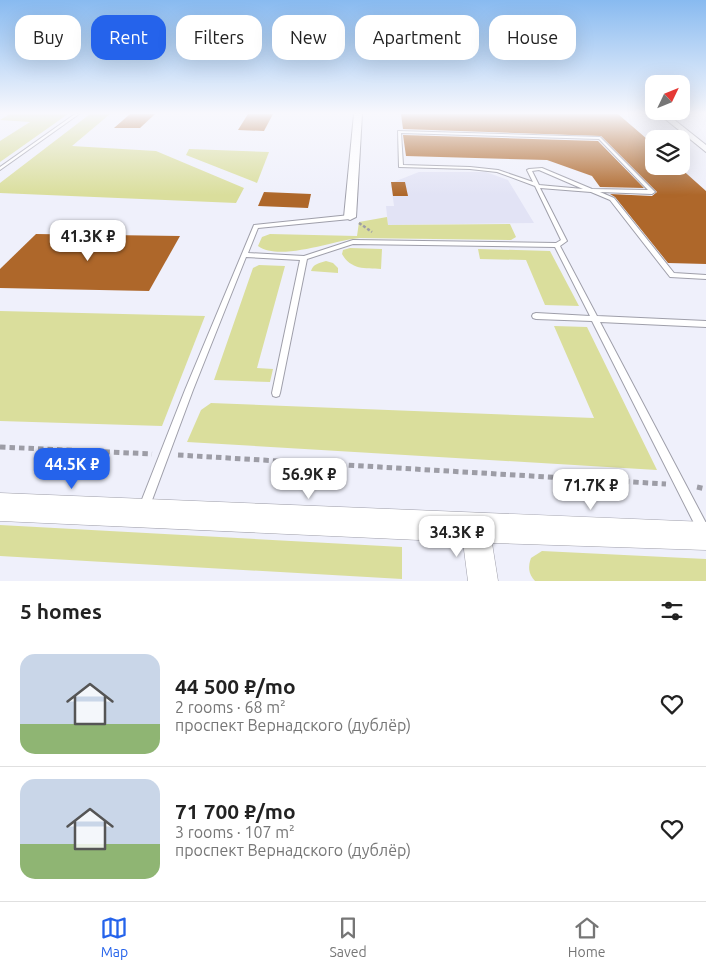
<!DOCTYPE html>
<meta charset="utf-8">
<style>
:root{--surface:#fff;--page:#f6f6f6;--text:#222;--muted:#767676;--line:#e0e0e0;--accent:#2563eb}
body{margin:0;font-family:Ubuntu,sans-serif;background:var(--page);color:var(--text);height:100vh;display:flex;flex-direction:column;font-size:19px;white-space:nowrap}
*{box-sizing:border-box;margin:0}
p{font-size:16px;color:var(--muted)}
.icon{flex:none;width:28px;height:28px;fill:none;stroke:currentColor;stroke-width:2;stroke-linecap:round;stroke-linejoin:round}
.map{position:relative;height:581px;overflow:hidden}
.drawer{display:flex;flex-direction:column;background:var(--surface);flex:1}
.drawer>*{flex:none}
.top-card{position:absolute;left:15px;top:15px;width:676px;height:45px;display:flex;gap:10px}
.needle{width:32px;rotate:47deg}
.controls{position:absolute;left:645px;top:75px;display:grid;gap:10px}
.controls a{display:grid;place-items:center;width:45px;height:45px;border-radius:10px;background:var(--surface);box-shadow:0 5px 20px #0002;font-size:25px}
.price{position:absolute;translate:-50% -42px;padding:0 11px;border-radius:10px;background:#fff;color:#222;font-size:16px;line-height:32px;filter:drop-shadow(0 1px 2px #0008)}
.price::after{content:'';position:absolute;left:50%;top:30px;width:15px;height:11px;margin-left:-8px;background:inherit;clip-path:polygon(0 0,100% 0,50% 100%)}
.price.on{background:var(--accent);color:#fff}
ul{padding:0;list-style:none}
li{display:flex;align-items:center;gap:15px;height:125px;padding:0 20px}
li+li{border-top:1px solid var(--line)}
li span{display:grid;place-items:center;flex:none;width:140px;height:100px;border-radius:15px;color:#555}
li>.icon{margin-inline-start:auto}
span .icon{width:60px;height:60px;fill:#fffc;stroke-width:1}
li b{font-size:21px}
h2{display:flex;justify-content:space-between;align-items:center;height:60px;padding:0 20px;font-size:21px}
.pill{padding:0 18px;border-radius:15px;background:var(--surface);box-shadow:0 5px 20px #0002;font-size:18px;line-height:45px}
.pill.on{background:var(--accent);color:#fff}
.dock{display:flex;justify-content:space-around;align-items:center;height:70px;border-top:1px solid var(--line);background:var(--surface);font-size:14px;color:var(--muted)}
.dock a{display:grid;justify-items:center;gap:2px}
.dock .on{color:var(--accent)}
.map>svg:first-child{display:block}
.built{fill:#e2e3f5}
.green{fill:#dade9c}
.building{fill:#ae672a}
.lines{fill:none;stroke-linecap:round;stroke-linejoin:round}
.service-casing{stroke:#9f9faa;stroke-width:2}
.minor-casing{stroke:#9f9faa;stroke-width:2}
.tertiary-casing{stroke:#9f9faa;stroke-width:1}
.path-far1{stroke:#9d9da6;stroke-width:2.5;stroke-dasharray:3 2;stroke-linecap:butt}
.path{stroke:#9d9da6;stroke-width:5;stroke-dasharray:5.5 4;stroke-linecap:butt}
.service{fill:#fff;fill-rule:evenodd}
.minor{fill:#fff;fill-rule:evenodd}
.tertiary{fill:#fff;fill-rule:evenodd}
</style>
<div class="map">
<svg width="706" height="581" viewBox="0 0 706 581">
<rect width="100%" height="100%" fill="#eff0fb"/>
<!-- built -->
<path class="built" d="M419,172H486L508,180L534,223L388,225L386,206H394L391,183Z"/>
<!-- green -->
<g class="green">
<path d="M10,114H68L0,162V141L30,122L0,120Z"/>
<path d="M90,114H110L72,146L156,151L244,188L236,203L0,193V183Z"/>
<path d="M189,149L269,152L257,183L186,155Z"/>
<path d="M387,217L388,225L510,224L516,237L511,240L360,238C334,240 280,262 258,246L262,237L270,234L357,236L359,222Z"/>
<path d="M350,248L382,249L381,269C365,268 351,270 342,254L343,250Z"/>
<path d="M478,249L550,251L579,306L545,305L526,260L480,259Z"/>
<path d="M326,261L333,263L338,268V273L311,271C313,264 319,263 326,261Z"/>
<path d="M259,265L285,266L257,368L273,369L270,382L214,380L253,268Z"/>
<path d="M0,311L205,316L162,426L0,421Z"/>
<path d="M554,326L587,327L657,470L187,442L201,410L211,403L594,418Z"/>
<path d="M0,525L402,547V579L0,556Z"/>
<path d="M542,551L706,559V581H535C528,574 528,566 531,558Z"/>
</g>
<!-- building -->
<g class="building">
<path d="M130,114H155L140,128H114Z"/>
<path d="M248,114H273L264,131L238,130Z"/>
<path d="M401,114H618L654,145V166H678L706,191V264L668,263L615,197L610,194L652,196L657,192L601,136L403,129Z"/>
<path d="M403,135L598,141L644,188L600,187L592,176L547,160L406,156Z"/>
<path d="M391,182H405L408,196H393Z"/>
<path d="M264,192L311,194L308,208L258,206Z"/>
<path d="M36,234L180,236L149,291L0,288V269Z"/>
</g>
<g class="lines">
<!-- service casing -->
<g class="service-casing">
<g id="service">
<path d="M75,114H79L0,170V167Z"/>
<path d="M398,131L600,137L655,192L652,194L600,192L614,198L674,273L706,275V279L670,277L610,200L591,192L540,188L567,241L560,246L597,316L706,321V327L600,322L706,523V541L702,539L592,321L536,319L533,318L532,316L533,314L536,313L590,316L555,247L353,244L307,259L280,393L279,396L276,397L273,396L272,393L300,260L246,257L193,390L148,511L144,512L140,511L139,507L185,390L254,225L350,215L353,217L350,219L258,228L248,253L304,256L353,240L556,243L561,240L535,186L497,172L470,169L399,167ZM401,133L599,139L648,190L592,189L542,168L529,169L527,170L533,182L498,170L470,167L403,165ZM539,170L583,189L539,185L532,171Z"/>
</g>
</g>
<!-- minor casing -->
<g class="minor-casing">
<g id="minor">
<path d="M354,114H362L356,217L350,220L344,217Z"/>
<path d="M659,114H667L706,145V152Z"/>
</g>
</g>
<!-- tertiary casing -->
<g class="tertiary-casing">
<path id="tertiary" d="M0,493L706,522V550L492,543L498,581H468L463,542L0,521Z"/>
</g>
<!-- path-far1 -->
<path class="path-far1" d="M359,223L372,232"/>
<!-- path -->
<g class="path">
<path d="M0,447L152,454"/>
<path d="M178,455L666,484"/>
<path d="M697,487L706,489"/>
</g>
<!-- service -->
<use href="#service" class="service"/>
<!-- minor -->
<use href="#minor" class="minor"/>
<!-- tertiary -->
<use href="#tertiary" class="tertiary"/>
</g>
<!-- sky -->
<linearGradient id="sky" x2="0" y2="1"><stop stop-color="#88baf0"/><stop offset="0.58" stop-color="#f8f8fd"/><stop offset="1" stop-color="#f8f8fd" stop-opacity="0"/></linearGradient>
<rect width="706" height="195" fill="url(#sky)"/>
</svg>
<div class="controls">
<a><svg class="needle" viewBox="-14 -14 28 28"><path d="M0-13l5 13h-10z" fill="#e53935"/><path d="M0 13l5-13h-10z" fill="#767676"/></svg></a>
<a><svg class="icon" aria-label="layers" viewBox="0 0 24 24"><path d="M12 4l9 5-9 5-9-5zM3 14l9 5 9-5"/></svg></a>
</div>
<b class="price" style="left:88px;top:262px">41.3K ₽</b>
<b class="price on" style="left:72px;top:490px">44.5K ₽</b>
<b class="price" style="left:309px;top:500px">56.9K ₽</b>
<b class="price" style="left:591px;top:511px">71.7K ₽</b>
<b class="price" style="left:457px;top:558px">34.3K ₽</b>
<div class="top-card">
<a class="pill">Buy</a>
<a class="pill on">Rent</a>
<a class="pill">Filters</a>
<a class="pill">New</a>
<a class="pill">Apartment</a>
<a class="pill">House</a>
</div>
</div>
<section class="drawer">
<h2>5 homes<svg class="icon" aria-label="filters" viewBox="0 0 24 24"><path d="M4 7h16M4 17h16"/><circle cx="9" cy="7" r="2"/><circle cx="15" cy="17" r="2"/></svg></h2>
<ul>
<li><span style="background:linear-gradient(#c9d6e8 70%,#8fb573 0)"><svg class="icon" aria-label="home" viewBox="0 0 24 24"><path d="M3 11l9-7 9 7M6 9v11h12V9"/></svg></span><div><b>44 500 ₽/mo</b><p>2 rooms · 68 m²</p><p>проспект Вернадского (дублёр)</p></div><svg class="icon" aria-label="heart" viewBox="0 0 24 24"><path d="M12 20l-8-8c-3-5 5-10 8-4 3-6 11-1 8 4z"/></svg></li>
<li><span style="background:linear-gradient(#c9d6e8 65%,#8fb573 0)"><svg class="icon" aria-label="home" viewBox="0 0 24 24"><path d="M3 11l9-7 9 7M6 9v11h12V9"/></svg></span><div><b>71 700 ₽/mo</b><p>3 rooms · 107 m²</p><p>проспект Вернадского (дублёр)</p></div><svg class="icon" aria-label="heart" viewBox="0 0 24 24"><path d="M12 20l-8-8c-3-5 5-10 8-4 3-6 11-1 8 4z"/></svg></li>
</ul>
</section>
<nav class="dock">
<a class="on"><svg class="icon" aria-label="map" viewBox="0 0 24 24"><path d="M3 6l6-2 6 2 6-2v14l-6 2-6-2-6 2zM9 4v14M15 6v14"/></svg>Map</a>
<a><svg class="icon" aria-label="saved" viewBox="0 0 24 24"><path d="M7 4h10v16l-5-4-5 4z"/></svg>Saved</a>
<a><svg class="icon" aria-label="home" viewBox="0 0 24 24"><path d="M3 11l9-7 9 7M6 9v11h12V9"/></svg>Home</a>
</nav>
